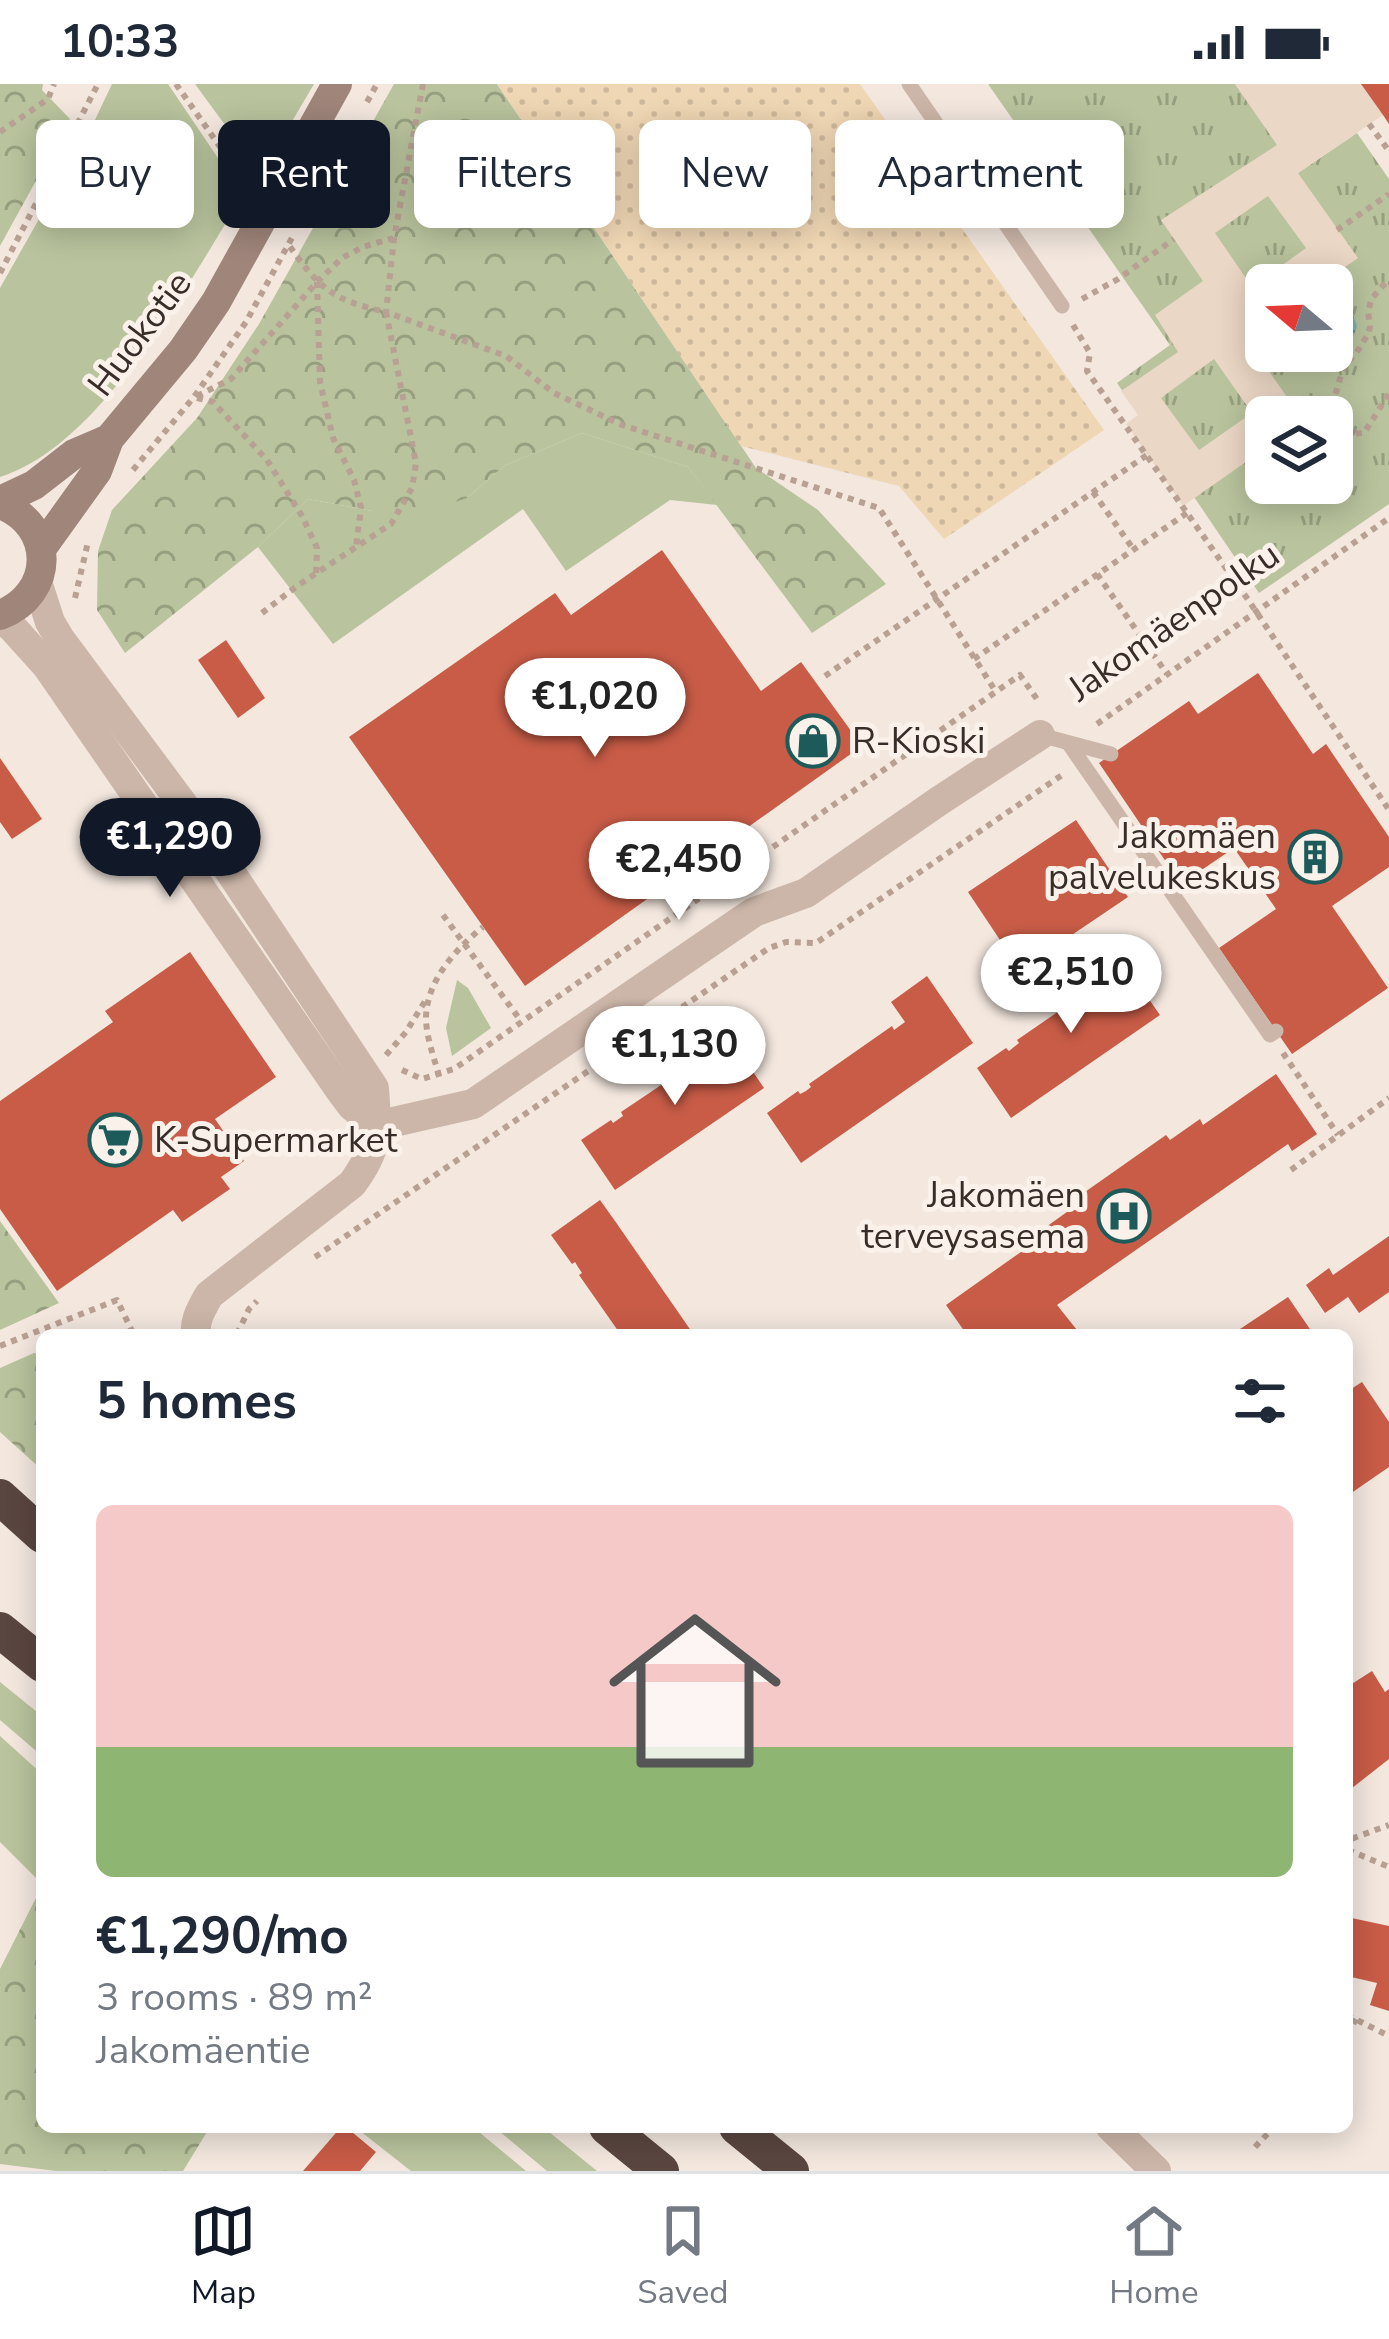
<!DOCTYPE html>
<meta charset="utf-8">
<style>
:root{--surface:#fff;--page:#f2f2f3;--text:#1f2937;--muted:#747a83;--line:#e0e1e3;--accent:#111827}
body{margin:0;font-family:"Nunito Sans",sans-serif;background:var(--page);color:var(--text);height:100vh;display:flex;flex-direction:column;font-size:45px;white-space:nowrap}
*{box-sizing:border-box;margin:0}
p{font-size:39px;color:var(--muted)}
.icon{flex:none;width:66px;height:66px;fill:none;stroke:currentColor;stroke-width:2;stroke-linecap:round;stroke-linejoin:round}
.map{position:relative;flex:1;overflow:hidden}
.drawer{position:absolute;left:36px;top:1245px;width:1317px;height:804px;display:flex;flex-direction:column;background:var(--surface);border-radius:18px;box-shadow:0 6px 30px #0003}
.drawer>*{flex:none}
.guide{position:absolute;left:36px;top:36px;width:1317px;height:108px;display:flex;gap:24px}
.needle{width:78px;rotate:289deg}
.tools{position:absolute;left:1245px;top:180px;display:grid;gap:24px}
.tools a{display:grid;place-items:center;width:108px;height:108px;border-radius:18px;background:var(--surface);box-shadow:0 6px 30px #0003;font-size:60px}
.price{position:absolute;translate:-50% -102px;padding:0 27px;border-radius:42px;background:#fff;color:#222;font-size:39px;line-height:78px;filter:drop-shadow(0 3px 6px #0008)}
.price::after{content:'';position:absolute;left:50%;top:72px;width:36px;height:27px;margin-left:-18px;background:inherit;clip-path:polygon(0 0,100% 0,50% 100%)}
.price.selected{background:var(--accent);color:#fff}
ul{padding:0;list-style:none}
li{display:grid;align-content:center;gap:24px;height:636px;padding:0 60px}
li+li{border-top:3px solid var(--line)}
li span{display:grid;place-items:center;height:372px;border-radius:18px;color:#555}
li>.icon{margin-inline-start:auto}
span .icon{width:216px;height:216px;fill:#fffc;stroke-width:1}
li b{font-size:51px}
h2{display:flex;justify-content:space-between;align-items:center;height:144px;padding:0 60px;font-size:51px}
.chip{padding:0 42px;border-radius:18px;background:var(--surface);box-shadow:0 6px 30px #0003;font-size:42px;line-height:108px}
.chip.selected{background:var(--accent);color:#fff}
.status{display:flex;justify-content:space-between;align-items:center;height:84px;padding:0 60px;background:var(--surface);direction:ltr}
.status svg{height:33px;fill:currentColor}
.dock{display:flex;justify-content:space-around;align-items:center;height:168px;border-top:3px solid var(--line);background:var(--surface);font-size:33px;color:var(--muted)}
.dock a{display:grid;justify-items:center;gap:6px}
.dock .selected{color:var(--accent)}
.map>svg:first-child{display:block}
.green{fill:#b9c39d}
.forest{fill:url(#forest-crowns)}
.sand{fill:url(#sand-dots)}
.park{fill:url(#park-tufts);fill-rule:evenodd}
.plaza{fill:#ebd7c5;fill-rule:evenodd}
.water{fill:url(#water-rules)}
.building{fill:#c85c47}
.lines{fill:none;stroke-linecap:round;stroke-linejoin:round}
.path{stroke:#b8a093;stroke-width:6;stroke-dasharray:6 6;stroke-linecap:butt}
.service{stroke:#ccb6a9;stroke-width:15}
.minor{stroke:#ccb6a9;stroke-width:30}
.tertiary{stroke:#ccb6a9;stroke-width:30}
.secondary{stroke:#9f857a;stroke-width:30}
.motorway{stroke:#5a4640;stroke-width:36}
.labels{text-anchor:middle;dominant-baseline:central;stroke-width:10;stroke-linejoin:round;paint-order:stroke}
.street-label{font-size:36px;fill:#392d29;stroke:#faf2ea}
.poi-label{font-size:36px;fill:#392d29;stroke:#faf2ea;text-anchor:start}
</style>
<div class="status"><b>10:33</b><svg viewBox="0 0 49 12"><path d="M0 12V9h3v3zM5 12V6h3v6zM10 12V3h3v9zM15 12V0h3v12zM26 1h20v11H26zM47 4h2v5h-2z"/></svg></div>
<div class="map">
<svg width="1389" height="2087" viewBox="0 0 1389 2087">
<defs>
<pattern id="forest-crowns" width="20" height="18" patternUnits="userSpaceOnUse" patternTransform="scale(3)"><rect width="20" height="18" fill="#b9c39d"/><path d="M2 6a3 3 0 1 1 6 0M12 15a3 3 0 1 1 6 0" fill="none" stroke="#979f80"/></pattern>
<pattern id="sand-dots" width="8" height="8" patternUnits="userSpaceOnUse" patternTransform="scale(3)"><rect width="8" height="8" fill="#efd6b4"/><path d="M2 2h.1M6 6h.1" fill="none" stroke="#ceb89b" stroke-width="1.8" stroke-linecap="round"/></pattern>
<pattern id="park-tufts" width="24" height="20" patternUnits="userSpaceOnUse" patternTransform="scale(3)"><rect width="24" height="20" fill="#b9c39d"/><path d="M3 7l-1-3M5 7V3M7 7l1-3M15 17l-1-3M17 17v-4M19 17l1-3" fill="none" stroke="#979f80"/></pattern>
<pattern id="water-rules" width="6" height="5" patternUnits="userSpaceOnUse" patternTransform="scale(3)"><rect width="6" height="5" fill="#7cb1af"/><path d="M0 2.5h6" fill="none" stroke="#67908e"/></pattern>
</defs>
<rect width="100%" height="100%" fill="#f3e7de"/>
<!-- green -->
<g class="green">
<path d="M112,0H168L243,111C190,196 101,362 0,393V204L94,38Z"/>
<path d="M195,0H314L261,90Z"/>
<path d="M582,349L688,383L717,421L670,416L566,487L523,425L333,560L258,463L308,415L372,427L467,414L504,382Z"/>
<path d="M457,896L468,904L491,944L452,972L446,944Z"/>
<path d="M0,1598L42,1632V1672L0,1636Z"/>
<path d="M0,1652L42,1690V1800L0,1758Z"/>
<path d="M355,2043H473L526,2087H411Z"/>
<path d="M494,2043H543L597,2087H547Z"/>
</g>
<!-- forest -->
<g class="forest">
<path d="M0,0H43L42,6L70,35L0,162Z"/>
<path d="M394,0H497L756,384L818,426L886,500L812,549L688,383L582,349L504,382L467,414L424,428L372,427L308,415L258,463L125,569L97,526L98,467L112,426L197,334L259,240Z"/>
<path d="M0,1137L59,1219L0,1246Z"/>
<path d="M34,1269L42,1270V1386L0,1348V1284Z"/>
<path d="M42,1802V2043H210L183,2087H56L0,2080V1885Z"/>
</g>
<!-- sand -->
<path class="sand" d="M497,0H860L1104,346L944,455L899,402L741,362Z"/>
<!-- park -->
<path class="park" d="M988,0H1235L1298,89L1357,49L1389,95V420L1259,509L1117,299L1170,261ZM1266,201H1332V267H1266ZM1266,333H1332V399H1266Z"/>
<!-- plaza -->
<path class="plaza" d="M1235,0H1361L1383,31L1298,89L1358,174L1319,201H1266V238L1245,253L1301,333H1266V364L1183,422L1126,340L1138,331L1121,307L1178,268L1155,231L1203,197L1161,136L1277,61ZM1268,112L1306,164L1252,203L1215,149ZM1214,275L1252,329L1199,366L1161,314Z"/>
<!-- water -->
<path class="water" d="M1338,221L1352,228L1357,242L1352,256L1345,261L1332,262V222Z"/>
<!-- building -->
<g class="building">
<path d="M1361,0H1389V40L1383,31Z"/>
<path d="M662,466L761,607L801,578L862,662L525,902L349,653L555,509L571,531Z"/>
<path d="M226,556L265,614L238,634L198,576Z"/>
<path d="M1258,589L1313,670L1326,660L1389,753V783L1332,822L1388,904L1292,970L1219,864L1276,825L1234,764L1181,800L1099,679L1189,617L1198,630Z"/>
<path d="M0,674L42,735L12,755L0,738Z"/>
<path d="M1076,736L1128,813L1020,886L968,808Z"/>
<path d="M1113,864L1160,931L1011,1034L977,984L1006,964L1009,967L1019,959L1017,956L1078,914L1081,918L1091,910L1077,890Z"/>
<path d="M190,868L276,993L215,1035L244,1077L221,1093L230,1105L182,1138L173,1126L57,1207L0,1125V1017L113,938L105,927Z"/>
<path d="M927,892L973,959L801,1079L767,1029L798,1007L800,1010L806,1007L811,1003L809,1000L892,942L894,946L905,938L891,918Z"/>
<path d="M718,936L764,1004L615,1106L581,1056L611,1036L613,1039L623,1032L621,1028L682,987L684,990L695,982L681,962Z"/>
<path d="M1276,990L1317,1050L1292,1067L1288,1060L1057,1221L1081,1251H967L946,1221L1049,1148L1046,1143L1078,1120L1075,1115L1166,1051L1170,1056L1200,1035L1203,1041Z"/>
<path d="M600,1116L615,1137L694,1251H621L579,1191L582,1189L578,1183L575,1178L572,1180L551,1151Z"/>
<path d="M1389,1152V1208L1359,1229L1348,1213L1325,1229L1306,1201L1329,1184L1333,1191Z"/>
<path d="M1288,1213L1314,1251H1231Z"/>
<path d="M1362,1298L1389,1338V1383L1347,1412V1299L1351,1305Z"/>
<path d="M1372,1587L1385,1608L1389,1605V1675L1347,1708V1603Z"/>
<path d="M1347,1833L1389,1842V1927L1370,1921L1377,1899L1347,1892Z"/>
<path d="M341,2043H346L376,2068L360,2087H303Z"/>
</g>
<g class="lines">
<!-- path -->
<g class="path">
<path d="M176,0L246,100"/>
<path d="M423,0L394,154L386,228L506,272L554,309L622,341L879,424L996,608"/>
<path d="M367,18L377,0"/>
<path d="M1369,40L1389,67"/>
<path d="M0,48L48,15L54,0"/>
<path d="M1337,146L1389,110"/>
<path d="M0,189L98,0"/>
<path d="M317,198L320,298L333,354L354,396L361,424L356,463"/>
<path d="M1082,215L1118,195L1174,155"/>
<path d="M1073,241L1090,269L1087,287L1249,517L1389,726"/>
<path d="M197,312L231,295L317,198L342,174L363,163L393,154"/>
<path d="M197,314L213,318L267,376L302,432L317,464L316,492"/>
<path d="M1329,333L1343,284L1359,265L1368,250L1370,243L1368,227L1372,214L1389,195"/>
<path d="M1332,351L1364,349L1389,310"/>
<path d="M133,386L194,313L246,238L294,150"/>
<path d="M1093,408L1134,466"/>
<path d="M1097,490L1167,590"/>
<path d="M75,514L88,458"/>
<path d="M262,529L297,502L391,440L412,404L416,379L386,228C332,216 320,205 288,160"/>
<path d="M974,575L1187,429"/>
<path d="M825,592L1147,371"/>
<path d="M1097,640L1389,434"/>
<path d="M443,831L521,937"/>
<path d="M1283,969L1338,1051"/>
<path d="M386,971L406,948L427,914"/>
<path d="M402,986L422,995L454,985L1020,591L1039,618"/>
<path d="M439,992C434,973 426,953 426,933C427,896 456,865 483,843"/>
<path d="M1291,1086L1389,1014"/>
<path d="M315,1173L769,864L786,858L816,859L1065,689"/>
<path d="M237,1250L249,1225L257,1217"/>
<path d="M0,1262L117,1216L134,1251"/>
<path d="M1347,1765L1351,1755L1389,1741"/>
<path d="M1348,1766L1389,1783"/>
<path d="M1347,1931L1389,1952"/>
<path d="M1347,1950L1356,1935"/>
<path d="M1255,2063L1274,2043"/>
</g>
<!-- service -->
<g class="service">
<path d="M909,0L1062,222"/>
<path d="M1040,651L1111,670"/>
<path d="M1069,660L1270,951L1276,947"/>
</g>
<!-- minor -->
<path class="minor" d="M376,1042L473,1020L754,828L806,809L939,717L1040,651"/>
<!-- tertiary -->
<g class="tertiary">
<path d="M37,498L50,538L60,555L205,750L374,1004C377,1049 379,1063 352,1100L209,1211C202,1224 194,1236 196,1251"/>
<path d="M0,536L11,542L47,582L340,1006L352,1022L376,1042"/>
<path d="M1111,2043L1156,2087"/>
</g>
<!-- secondary -->
<g class="secondary">
<path d="M0,417L34,401L74,370L109,355"/>
<path d="M0,420C56,441 55,510 0,531"/>
<path d="M41,465L97,387L109,355L183,266L216,218L337,0"/>
</g>
<!-- motorway -->
<g class="motorway">
<path d="M0,1413L42,1451"/>
<path d="M0,1546L42,1580"/>
<path d="M607,2043L661,2087"/>
<path d="M737,2043L791,2087"/>
</g>
</g>
<!-- icons -->
<defs>
<g id="shop-ring" transform="scale(2.7)"><circle r="9.5" fill="#faf2ea" stroke="#1d5b5a" stroke-width="1.5"/><path d="M-5-2.5h2.3a2.7 3.5 0 0 1 5.4 0H5L5.5 6h-11ZM-1.5-2.5h3a1.5 2.3 0 0 0-3 0Z" fill="#1d5b5a"/></g>
<g id="building-ring" transform="scale(2.7)"><circle r="9.5" fill="#faf2ea" stroke="#1d5b5a" stroke-width="1.5"/><path d="M-4-6H4V6H1V3H-1V6H-4ZM-2.5-4.3h1.7v1.8h-1.7ZM.8-4.3h1.7v1.8H.8ZM-2.5-1h1.7V.8h-1.7ZM.8-1h1.7V.8H.8Z" fill="#1d5b5a"/></g>
<g id="supermarket-ring" transform="scale(2.7)"><circle r="9.5" fill="#faf2ea" stroke="#1d5b5a" stroke-width="1.5"/><path d="M-6-5.5h2.5l.6 2H6L4.5 2H-2.5L-4.4-4H-6ZM-1.5 3.2a1.3 1.3 0 1 0 .1 0ZM3 3.2a1.3 1.3 0 1 0 .1 0Z" fill="#1d5b5a"/></g>
<g id="hospital-ring" transform="scale(2.7)"><circle r="9.5" fill="#faf2ea" stroke="#1d5b5a" stroke-width="1.5"/><path d="M-5-5h3v3.5h4V-5h3V5h-3V1.5h-4V5h-3Z" fill="#1d5b5a"/></g>
</defs>
<g fill-rule="evenodd">
<use href="#shop-ring" x="813" y="657"/>
<use href="#building-ring" x="1315" y="773"/>
<use href="#supermarket-ring" x="115" y="1056"/>
<use href="#hospital-ring" x="1124" y="1132"/>
</g>
<g class="labels">
<!-- street labels -->
<g class="street-label">
<text transform="translate(140 250) rotate(-53)">Huokotie</text>
<text transform="translate(1174 538) rotate(-35)">Jakomäenpolku</text>
</g>
<!-- poi labels -->
<g class="poi-label">
<text x="852" y="657">R-Kioski</text>
<text x="1276" y="752" text-anchor="end">Jakomäen<tspan x="1276" dy="41">palvelukeskus</tspan></text>
<text x="154" y="1056">K-Supermarket</text>
<text x="1085" y="1111" text-anchor="end">Jakomäen<tspan x="1085" dy="41">terveysasema</tspan></text>
</g>
</g>
</svg>
<div class="tools">
<a><svg class="needle" viewBox="-14 -14 28 28"><path d="M0-13l5 13h-10z" fill="#e53935"/><path d="M0 13l5-13h-10z" fill="#747a83"/></svg></a>
<a><svg class="icon" aria-label="layers" viewBox="0 0 24 24"><path d="M12 4l9 5-9 5-9-5zM3 14l9 5 9-5"/></svg></a>
</div>
<b class="price" style="left:595px;top:676px">€1,020</b>
<b class="price selected" style="left:170px;top:816px">€1,290</b>
<b class="price" style="left:679px;top:839px">€2,450</b>
<b class="price" style="left:1071px;top:952px">€2,510</b>
<b class="price" style="left:675px;top:1024px">€1,130</b>
<div class="guide">
<a class="chip">Buy</a>
<a class="chip selected">Rent</a>
<a class="chip">Filters</a>
<a class="chip">New</a>
<a class="chip">Apartment</a>
</div>
<section class="drawer">
<h2>5 homes<svg class="icon" aria-label="filters" viewBox="0 0 24 24"><path d="M4 7h16M4 17h16"/><circle cx="9" cy="7" r="2"/><circle cx="15" cy="17" r="2"/></svg></h2>
<ul>
<li><span style="background:linear-gradient(#f6c9c9 65%,#8fb573 0)"><svg class="icon" aria-label="home" viewBox="0 0 24 24"><path d="M3 11l9-7 9 7M6 9v11h12V9"/></svg></span><div><b>€1,290/mo</b><p>3 rooms · 89 m²</p><p>Jakomäentie</p></div></li>
</ul>
</section>
</div>
<nav class="dock">
<a class="selected"><svg class="icon" aria-label="map" viewBox="0 0 24 24"><path d="M3 6l6-2 6 2 6-2v14l-6 2-6-2-6 2zM9 4v14M15 6v14"/></svg>Map</a>
<a><svg class="icon" aria-label="saved" viewBox="0 0 24 24"><path d="M7 4h10v16l-5-4-5 4z"/></svg>Saved</a>
<a><svg class="icon" aria-label="home" viewBox="0 0 24 24"><path d="M3 11l9-7 9 7M6 9v11h12V9"/></svg>Home</a>
</nav>
